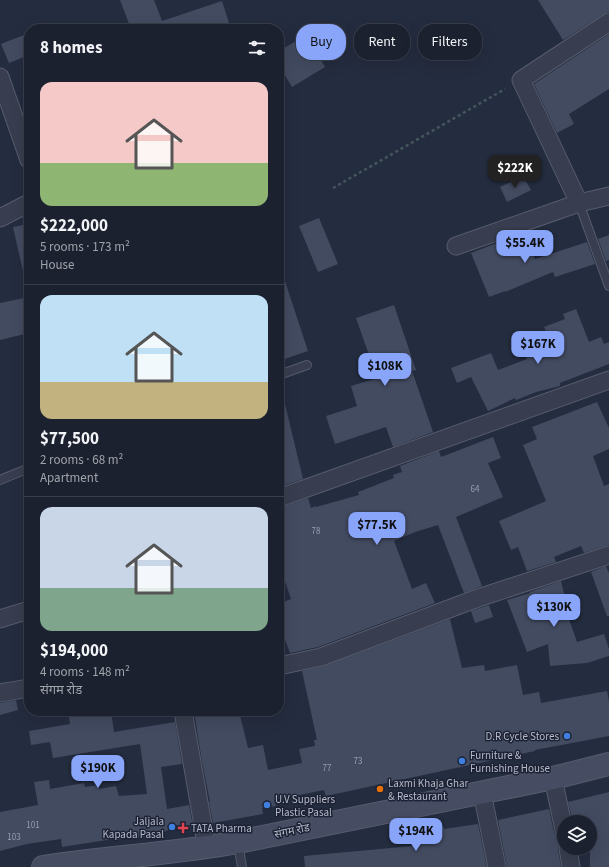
<!DOCTYPE html>
<meta charset="utf-8">
<style>
:root{--surface:#1b212f;--page:#242937;--text:#f1f3f6;--muted:#a0a3aa;--line:#393e4b;--accent:#89a5fa}
body{margin:0;font-family:"Source Sans 3","Noto Sans Devanagari",sans-serif;background:var(--page);color:var(--text);height:100vh;display:flex;flex-direction:column;font-size:15px;white-space:nowrap}
*{box-sizing:border-box;margin:0}
p{font-size:13px;color:var(--muted)}
.icon{flex:none;width:22px;height:22px;fill:none;stroke:currentColor;stroke-width:2;stroke-linecap:round;stroke-linejoin:round}
.map{position:relative;flex:1;overflow:hidden}
.details{position:absolute;left:24px;top:24px;width:260px;height:692px;display:flex;flex-direction:column;background:var(--surface);border-radius:16px;box-shadow:0 4px 16px #0002,0 0 0 1px var(--line)}
.details>*{flex:none}
.top-card{position:absolute;left:296px;top:24px;width:253px;height:36px;display:flex;gap:8px}
.controls{position:absolute;left:557px;top:815px;display:grid;gap:8px}
.controls a{display:grid;place-items:center;width:40px;height:40px;border-radius:50%;background:var(--surface);box-shadow:0 4px 16px #0002,0 0 0 1px var(--line);font-size:20px}
.price{position:absolute;translate:-50% -34px;padding:0 9px;border-radius:8px;background:var(--accent);color:#111;font-size:13px;line-height:26px;filter:drop-shadow(0 1px 2px #0008)}
.price::after{content:'';position:absolute;left:50%;top:24px;width:12px;height:9px;margin-left:-6px;background:inherit;clip-path:polygon(0 0,100% 0,50% 100%)}
.price.on{background:#222;color:#fff}
ul{padding:0;list-style:none}
li{display:grid;align-content:center;gap:8px;height:212px;padding:0 16px}
li+li{border-top:1px solid var(--line)}
li span{display:grid;place-items:center;height:124px;border-radius:12px;color:#555}
li>.icon{margin-inline-start:auto}
span .icon{width:72px;height:72px;fill:#fffc;stroke-width:1}
li b{font-size:17px}
h2{display:flex;justify-content:space-between;align-items:center;height:48px;padding:0 16px;font-size:17px}
.chip{padding:0 14px;border-radius:16px;background:var(--surface);box-shadow:0 4px 16px #0002,0 0 0 1px var(--line);font-size:14px;line-height:36px}
.chip.on{background:var(--accent);color:#111}
.map>svg:first-child{display:block}
.building{fill:#434b61}
.lines{fill:none;stroke-linecap:round;stroke-linejoin:round}
.lane-casing{stroke:#565c6d;stroke-width:10}
.street-casing{stroke:#565c6d;stroke-width:19}
.secondary-casing{stroke:#565c6d;stroke-width:24}
.path{stroke:#44575d;stroke-width:2.5;stroke-dasharray:3 3;stroke-linecap:butt}
.lane{stroke:#383e4f;stroke-width:8}
.street{stroke:#383e4f;stroke-width:17}
.secondary{stroke:#464d62;stroke-width:22}
.shop-dot{fill:#3f7fe0;stroke:#1d2334;stroke-width:1.5}
.food-dot{fill:#e8710a;stroke:#1d2334;stroke-width:1.5}
.health-dot{fill:#e0444e;stroke:#1d2334;stroke-width:1.5}
.labels{text-anchor:middle;dominant-baseline:central;stroke-width:3;stroke-linejoin:round;paint-order:stroke}
.number-label{font-size:9px;fill:#989eb0}
.poi-label{font-size:11px;fill:#b4baca;stroke:#1d2334;text-anchor:start}
.street-label{font-size:11px;fill:#b4baca;stroke:#1d2334}
</style>
<div class="map">
<svg width="609" height="867" viewBox="0 0 609 867">
<rect width="100%" height="100%" fill="#242c3f"/>
<!-- building -->
<g class="building">
<path d="M120,0H154L162,21L222,1L231,29H131Z"/>
<path d="M538,0H609V12L604,14L563,40Z"/>
<path d="M29,33V55L9,63L1,44Z"/>
<path d="M609,34V89L569,114L574,124L557,133L534,84Z"/>
<path d="M306,35L325,67L292,87L279,65V51Z"/>
<path d="M523,176L531,190L507,202L500,187Z"/>
<path d="M319,218L338,264L318,272L299,226Z"/>
<path d="M29,224V270L23,271L13,227Z"/>
<path d="M523,233L535,259L587,242L595,264L555,277L553,272L505,292V291L489,297L471,253Z"/>
<path d="M609,235V260L606,261L598,239Z"/>
<path d="M279,272H282L308,351L279,361Z"/>
<path d="M29,297V333L0,340V303Z"/>
<path d="M394,305L416,370L412,371L433,432L393,447L386,427L335,444L326,416L357,406L351,386L377,378L356,318Z"/>
<path d="M576,309L589,342L601,337L604,344L609,342V364L560,383V386L536,392L516,400L515,398L488,411L471,377L457,383L451,368L491,353L498,370L527,359L526,355L553,348L544,327L565,319L563,314Z"/>
<path d="M597,402L609,428V449L593,456L604,486L609,484V545L584,553L581,546L554,557L556,562L527,571L518,547L511,550L499,521L546,501L523,445L537,439L532,427Z"/>
<path d="M285,404L303,479L279,487V405Z"/>
<path d="M493,437L501,458L488,463L503,497L456,517L482,586L464,593L438,525L415,532L394,541L412,589L426,583L435,603L318,647L290,653L279,623V604L291,599L279,564V508L308,498L311,508L316,506V507L359,495L358,492L394,478L393,475L402,472L400,466L439,451L441,457Z"/>
<path d="M606,566L609,573V616H607L591,572Z"/>
<path d="M561,581L565,598L562,599L577,642L604,634L609,649V656L587,663L550,666L548,644L527,652L507,600L530,593V592Z"/>
<path d="M489,605L493,617L475,623L471,611Z"/>
<path d="M450,619L462,668L484,665L485,671L517,665L523,695L539,692L541,703L607,691L609,701V736L535,750V751L326,796L324,790L274,800L276,806L262,808L263,814L213,823L209,802H210L202,762L194,711H239L248,748L263,745L268,770L302,763L299,749L315,746L314,740H317L302,671L324,666Z"/>
<path d="M16,700L18,710L0,715V703Z"/>
<path d="M68,711H111L114,732L175,722L182,764L161,767L167,809L189,805L193,826L170,829L156,836L113,840V839L62,847L61,839L27,844L0,851V812L38,805L34,782L49,780L50,789L84,783L85,787L99,785V789L116,786L119,796L147,794L140,744L53,758L50,742L31,745L29,731L70,724Z"/>
<path d="M609,792V867H590V822H573L568,802Z"/>
<path d="M549,809L554,832L557,837L561,839L558,849L561,867H507L498,820Z"/>
<path d="M478,824L487,867H305L304,856L412,846L410,832L444,827V829Z"/>
</g>
<g class="lines">
<!-- lane casing -->
<g class="lane-casing">
<g id="lane">
<path d="M579,203L609,286"/>
<path d="M279,375L307,365"/>
<path d="M0,480L29,468"/>
<path d="M238,843L242,867"/>
</g>
</g>
<!-- street casing -->
<g class="street-casing">
<g id="street">
<path d="M0,77L29,160"/>
<path d="M579,203L521,80L609,22"/>
<path d="M0,218L29,203"/>
<path d="M456,246L579,203L609,196"/>
<path d="M279,498L609,380"/>
<path d="M0,619L29,610"/>
<path d="M279,666L321,657L478,598L609,555"/>
<path d="M0,693L29,688"/>
<path d="M183,711L207,848"/>
<path d="M553,778L564,830"/>
<path d="M482,792L497,867"/>
<path d="M568,848L571,867"/>
</g>
</g>
<!-- secondary casing -->
<g class="secondary-casing">
<path id="secondary" d="M43,867C108,857 173,854 238,842L553,778L609,764"/>
</g>
<!-- path -->
<path class="path" d="M333,188L505,89"/>
<!-- lane -->
<use href="#lane" class="lane"/>
<!-- street -->
<use href="#street" class="street"/>
<!-- secondary -->
<use href="#secondary" class="secondary"/>
</g>
<!-- markers -->
<g class="shop-dot">
<circle cx="567" cy="736" r="4"/>
<circle cx="462" cy="761" r="4"/>
<circle cx="267" cy="805" r="4"/>
<circle cx="172" cy="827" r="4"/>
</g>
<circle class="food-dot" cx="380" cy="789" r="4"/>
<path class="health-dot" d="M181 822h4v4h4v4h-4v4h-4v-4h-4v-4h4z"/>
<g class="labels">
<!-- number labels -->
<g class="number-label">
<text x="475" y="489">64</text>
<text x="316" y="531">78</text>
<text x="358" y="761">73</text>
<text x="327" y="768">77</text>
<text x="33" y="825">101</text>
<text x="14" y="837">103</text>
</g>
<!-- poi labels -->
<g class="poi-label">
<text x="559" y="736" text-anchor="end">D.R Cycle Stores</text>
<text x="470" y="755">Furniture &amp;<tspan x="470" dy="13">Furnishing House</tspan></text>
<text x="388" y="783">Laxmi Khaja Ghar<tspan x="388" dy="13">&amp; Restaurant</tspan></text>
<text x="275" y="799">U.V Suppliers<tspan x="275" dy="13">Plastic Pasal</tspan></text>
<text x="164" y="821" text-anchor="end">Jaljala<tspan x="164" dy="13">Kapada Pasal</tspan></text>
<text x="191" y="828">TATA Pharma</text>
</g>
<!-- street labels -->
<g class="street-label">
<text transform="translate(292 831) rotate(-12)">संगम रोड</text>
</g>
</g>
</svg>
<div class="controls">
<a><svg class="icon" aria-label="layers" viewBox="0 0 24 24"><path d="M12 4l9 5-9 5-9-5zM3 14l9 5 9-5"/></svg></a>
</div>
<b class="price on" style="left:515px;top:189px">$222K</b>
<b class="price" style="left:525px;top:264px">$55.4K</b>
<b class="price" style="left:538px;top:365px">$167K</b>
<b class="price" style="left:385px;top:387px">$108K</b>
<b class="price" style="left:377px;top:546px">$77.5K</b>
<b class="price" style="left:554px;top:628px">$130K</b>
<b class="price" style="left:98px;top:789px">$190K</b>
<b class="price" style="left:416px;top:852px">$194K</b>
<div class="top-card">
<a class="chip on">Buy</a>
<a class="chip">Rent</a>
<a class="chip">Filters</a>
</div>
<section class="details">
<h2>8 homes<svg class="icon" aria-label="filters" viewBox="0 0 24 24"><path d="M4 7h16M4 17h16"/><circle cx="9" cy="7" r="2"/><circle cx="15" cy="17" r="2"/></svg></h2>
<ul>
<li><span style="background:linear-gradient(#f6c9c9 65%,#8fb573 0)"><svg class="icon" aria-label="home" viewBox="0 0 24 24"><path d="M3 11l9-7 9 7M6 9v11h12V9"/></svg></span><div><b>$222,000</b><p>5 rooms · 173 m²</p><p>House</p></div></li>
<li><span style="background:linear-gradient(#bfe0f5 70%,#c2b280 0)"><svg class="icon" aria-label="home" viewBox="0 0 24 24"><path d="M3 11l9-7 9 7M6 9v11h12V9"/></svg></span><div><b>$77,500</b><p>2 rooms · 68 m²</p><p>Apartment</p></div></li>
<li><span style="background:linear-gradient(#c9d6e8 65%,#7fa58c 0)"><svg class="icon" aria-label="home" viewBox="0 0 24 24"><path d="M3 11l9-7 9 7M6 9v11h12V9"/></svg></span><div><b>$194,000</b><p>4 rooms · 148 m²</p><p>संगम रोड</p></div></li>
</ul>
</section>
</div>
